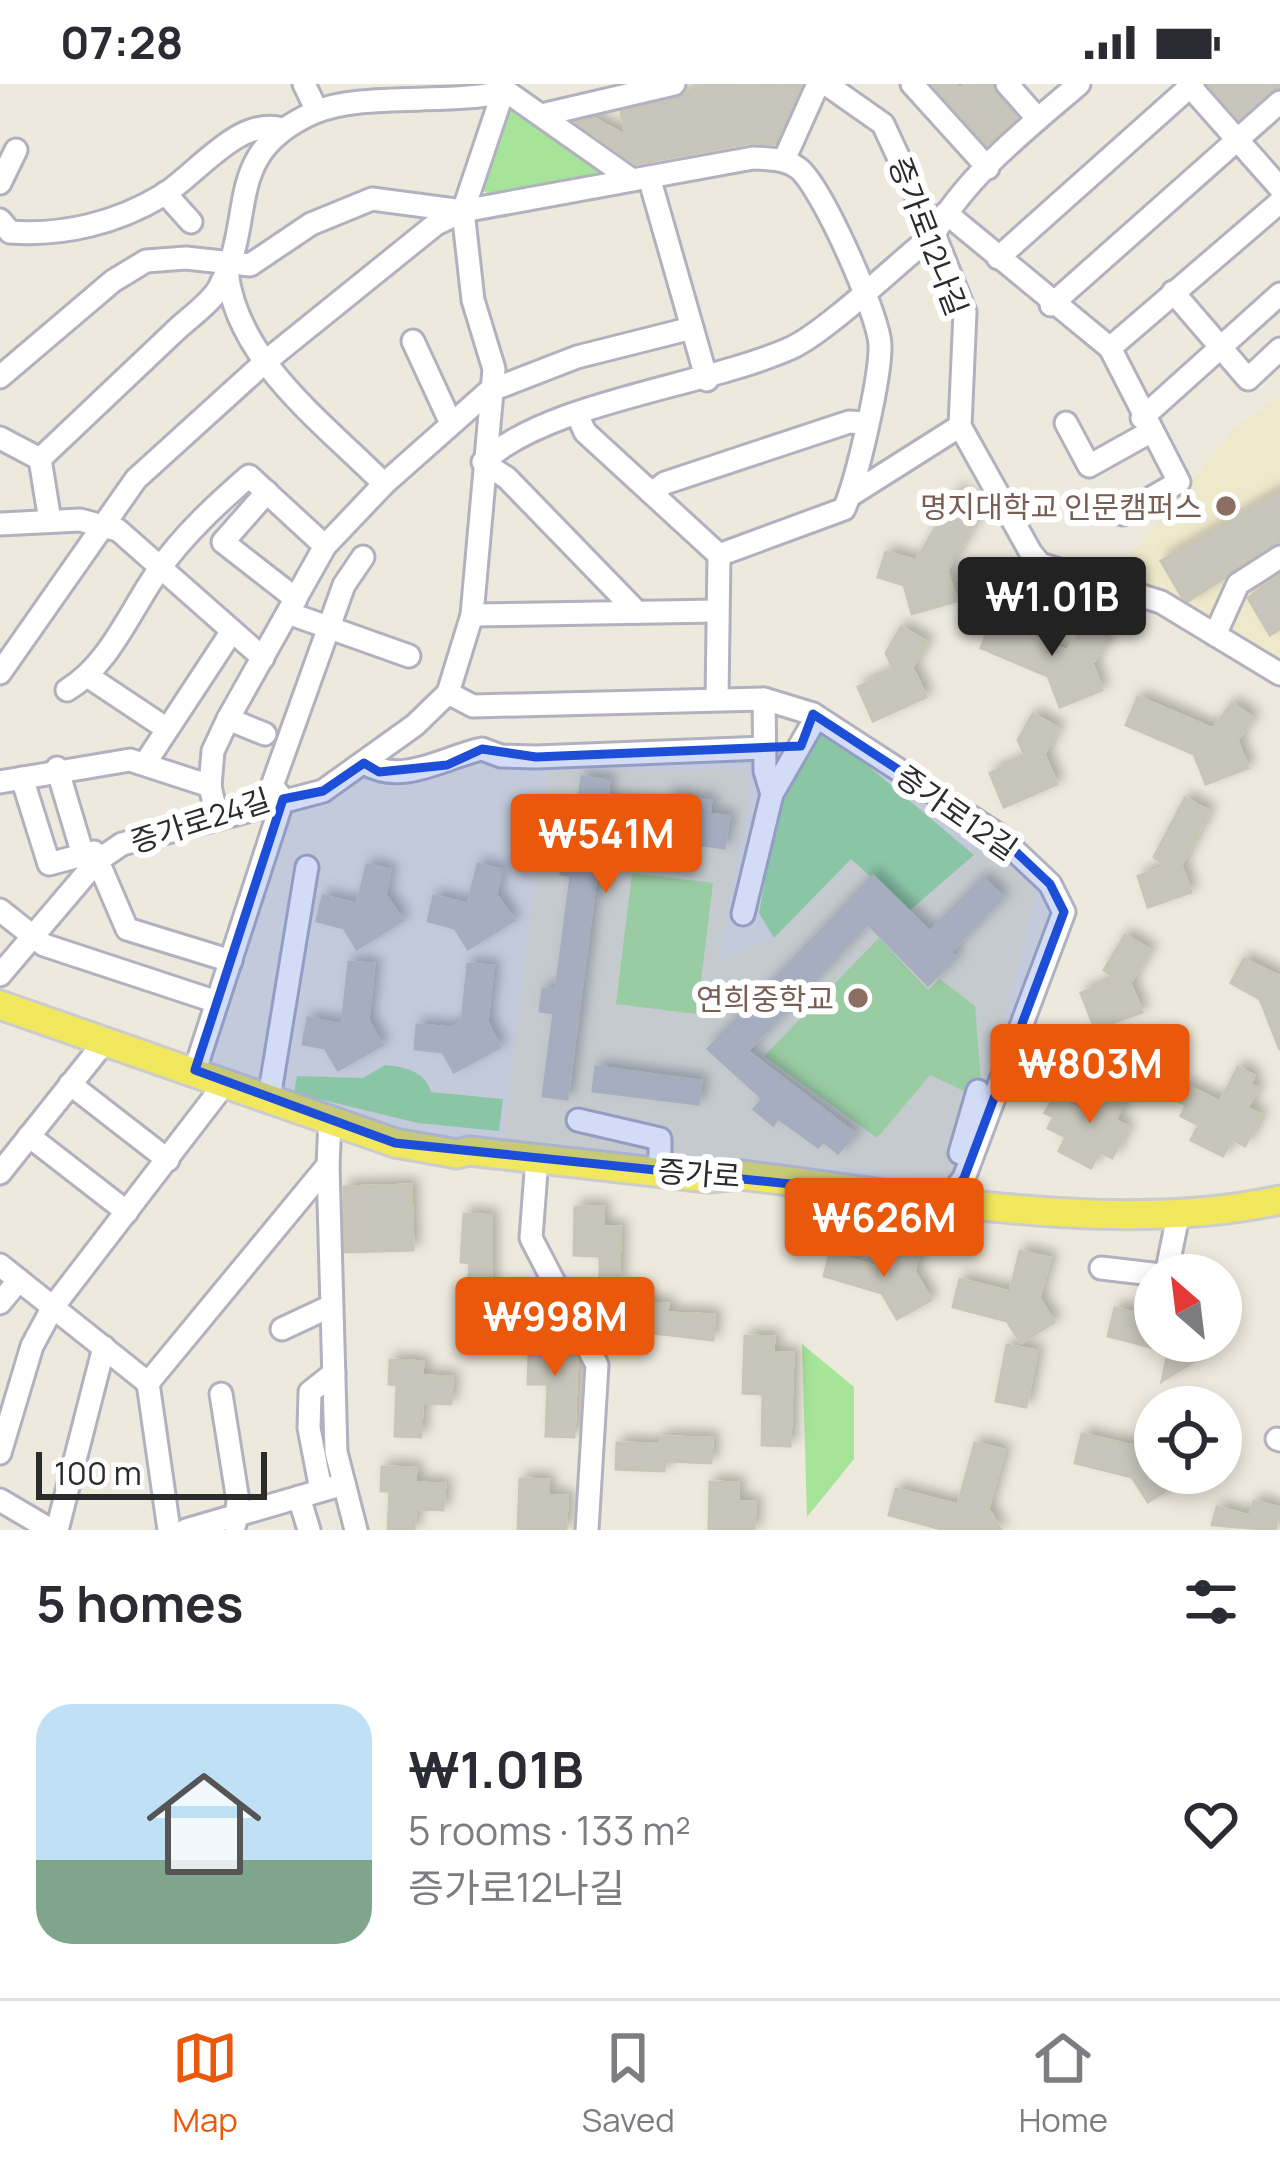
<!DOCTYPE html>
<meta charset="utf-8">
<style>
:root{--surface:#fff;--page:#f7f7f7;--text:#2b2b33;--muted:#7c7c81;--line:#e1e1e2;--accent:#ea580c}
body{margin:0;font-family:Manrope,"Noto Sans KR",sans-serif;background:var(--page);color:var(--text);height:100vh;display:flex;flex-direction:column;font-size:45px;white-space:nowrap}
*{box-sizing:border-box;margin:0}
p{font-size:39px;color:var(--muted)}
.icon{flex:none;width:66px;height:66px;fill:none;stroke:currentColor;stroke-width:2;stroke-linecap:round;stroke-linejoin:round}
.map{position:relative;height:1446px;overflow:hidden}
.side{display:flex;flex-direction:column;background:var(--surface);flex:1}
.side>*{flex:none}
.needle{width:78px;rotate:332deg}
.fabs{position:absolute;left:1134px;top:1170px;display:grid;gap:24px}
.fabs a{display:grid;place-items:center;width:108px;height:108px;border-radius:50%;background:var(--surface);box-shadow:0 6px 18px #0003;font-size:60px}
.scale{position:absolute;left:36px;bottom:30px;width:231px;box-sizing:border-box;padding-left:12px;border:6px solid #2b2b2b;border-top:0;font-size:33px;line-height:42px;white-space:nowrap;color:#2b2b2b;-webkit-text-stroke:9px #fff;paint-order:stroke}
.price{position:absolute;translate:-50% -102px;padding:0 27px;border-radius:12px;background:var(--accent);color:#fff;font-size:39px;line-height:78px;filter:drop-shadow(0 3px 6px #0008)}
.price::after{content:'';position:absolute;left:50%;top:72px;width:36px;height:27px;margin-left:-18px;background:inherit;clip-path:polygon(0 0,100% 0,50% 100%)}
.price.selected{background:#222;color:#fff}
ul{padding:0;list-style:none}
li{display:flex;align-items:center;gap:36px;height:300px;padding:0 36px}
li span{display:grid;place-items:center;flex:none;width:336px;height:240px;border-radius:36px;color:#555}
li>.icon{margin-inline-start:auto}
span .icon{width:144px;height:144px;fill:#fffc;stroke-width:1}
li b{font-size:51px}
h2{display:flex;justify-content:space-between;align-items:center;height:144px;padding:0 36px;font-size:51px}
.status{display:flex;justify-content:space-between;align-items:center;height:84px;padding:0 60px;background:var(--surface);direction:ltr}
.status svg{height:33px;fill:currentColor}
.menu{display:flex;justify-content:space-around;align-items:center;height:168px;border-top:3px solid var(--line);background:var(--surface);font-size:33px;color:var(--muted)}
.menu a{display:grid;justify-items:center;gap:6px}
.menu .selected{color:var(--accent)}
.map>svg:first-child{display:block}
.education{fill:#efe9cc}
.green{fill:#a6e499}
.pitch{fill:#b8eb95}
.building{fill:#c8c5bc;stroke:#c8c5b6;stroke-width:3;filter:url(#shadow)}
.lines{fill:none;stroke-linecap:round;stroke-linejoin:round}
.minor-casing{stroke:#b1b1bf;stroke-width:27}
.major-casing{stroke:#ccc;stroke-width:33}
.minor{stroke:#fff;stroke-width:21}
.major{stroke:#f2e85d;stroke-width:27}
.marked{fill:#1d4ed8;fill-opacity:0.2;stroke:#1d4ed8;stroke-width:9;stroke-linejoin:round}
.education-dot{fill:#8d6e63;stroke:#fff;stroke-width:4.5}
.labels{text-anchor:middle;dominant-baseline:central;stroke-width:12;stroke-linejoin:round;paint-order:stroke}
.street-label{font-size:30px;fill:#2b2b2b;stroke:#fff}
.education-label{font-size:30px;fill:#785e54;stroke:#fff;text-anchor:end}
</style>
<div class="status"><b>07:28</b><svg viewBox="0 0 49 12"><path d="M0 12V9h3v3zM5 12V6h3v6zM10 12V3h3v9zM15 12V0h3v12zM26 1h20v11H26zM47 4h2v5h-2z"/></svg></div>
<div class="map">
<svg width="1280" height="1446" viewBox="0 0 1280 1446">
<defs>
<filter id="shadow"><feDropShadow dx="6" dy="-6" stdDeviation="6" flood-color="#0004"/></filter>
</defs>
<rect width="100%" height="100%" fill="#ede9dd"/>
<!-- education -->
<g class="education">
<path d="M1280,312V586L1108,500L1235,344Z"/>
<path d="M746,685L750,706L719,876L774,854L851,775L909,827L987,752L1038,801L1001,951L952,1092L706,1076L503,1054L549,686Z"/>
</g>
<!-- green -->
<g class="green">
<path d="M507,21L612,91L496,116L479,103Z"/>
<path d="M822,643L974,771L909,827L851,775L774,854L759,829L779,719Z"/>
<path d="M385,981C405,983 425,987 431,1008L503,1015L499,1047L418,1039L294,1009L297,992L363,994Z"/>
<path d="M802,1260L854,1303V1375L807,1433Z"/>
</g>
<!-- pitch -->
<g class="pitch">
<path d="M632,789L713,799L697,930L616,920Z"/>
<path d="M879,854L928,906L940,895L975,922L981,998L964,1007L930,991L877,1054L764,972Z"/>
</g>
<!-- building -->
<g class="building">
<path d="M703,0L801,1L775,60L750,59L636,80L576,38L593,34L626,52L621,28L677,15Z"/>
<path d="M932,0H955L960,5L966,0H992L1017,34L987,61Z"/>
<path d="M1208,0H1280V3L1239,35Z"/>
<path d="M957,407L983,422L947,486L956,517L912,530L904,501L878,493L886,468L916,477Z"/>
<path d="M1280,407V458L1188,517L1182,513L1161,477Z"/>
<path d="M1280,491V545L1270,551L1248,514Z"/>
<path d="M992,536L1067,567L1086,541L1108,557L1092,579L1102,606L1060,623L1048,592L981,564Z"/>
<path d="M901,543L927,558L912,583L926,613L873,637L858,603L894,587L886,569Z"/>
<path d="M1138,613L1213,645L1232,619L1253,634L1237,656L1248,684L1206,700L1194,670L1126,641Z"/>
<path d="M1033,630L1058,644L1044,670L1057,700L1004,723L990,689L1026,674L1018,656Z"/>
<path d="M582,693L609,697L607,715L667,723L669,711L711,717L709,730L729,733L724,764L602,746L567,1015L543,1012L554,929L540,927L543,905L556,907L571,792L561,790L565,765L572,766Z"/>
<path d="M1185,714L1209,727L1181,781L1191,808L1148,823L1138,792L1166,783L1154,773Z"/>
<path d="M478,780L501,786L496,811L514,836L468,865L455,844L428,837L434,812L468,820Z"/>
<path d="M367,781L390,786L385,811L403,836L357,865L344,844L317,837L323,812L357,820Z"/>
<path d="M873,792L930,848L983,794L1003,813L950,868L956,874L928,901L868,840L747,967L855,1050L838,1069L823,1057L818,1063L778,1034L773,1041L754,1025L763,1015L708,965Z"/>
<path d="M1125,851L1150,866L1130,899L1142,928L1095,945L1081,909L1117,895L1104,886Z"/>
<path d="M1244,875L1280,893V966L1260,915L1231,899Z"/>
<path d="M349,878L374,880L368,936L382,961L338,986L325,964L303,960L308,934L342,941Z"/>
<path d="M468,880L493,882L487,938L500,963L454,988L443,968L415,965L417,941L451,944L462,938Z"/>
<path d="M596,983L701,997L698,1020L593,1007Z"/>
<path d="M1238,983L1254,992L1250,1001L1258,1004L1247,1024L1261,1031L1245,1062L1232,1055L1223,1072L1191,1056L1199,1041L1181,1032L1186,1021L1178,1017L1186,1001L1220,1018Z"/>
<path d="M1106,995L1122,1004L1117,1012L1125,1016L1115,1036L1128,1043L1112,1074L1099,1067L1091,1084L1059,1067L1066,1053L1048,1044L1054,1033L1045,1029L1054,1013L1088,1030Z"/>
<path d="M411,1101L413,1166L345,1168L344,1103Z"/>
<path d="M575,1123H603V1143H620L619,1199L600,1198V1172L574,1171Z"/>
<path d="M464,1130L491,1132V1227L466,1225L470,1179L461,1178Z"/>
<path d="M894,1164L919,1171L914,1187L931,1216L897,1235L882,1209L824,1192L830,1169L888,1186Z"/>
<path d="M1020,1167L1050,1174L1039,1214L1054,1238L1021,1259L1007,1237L953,1223L960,1195L1010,1208Z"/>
<path d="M620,1218L668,1220L667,1229L714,1231L713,1256L619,1245Z"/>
<path d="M1115,1224L1155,1234V1264L1108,1252Z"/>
<path d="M530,1243L558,1244V1260H569L577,1274L574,1353L546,1352L548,1300H528Z"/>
<path d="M745,1252L774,1253L773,1269H793L790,1362L762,1361L763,1310L743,1309Z"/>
<path d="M1157,1257H1203L1210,1267L1162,1297L1167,1274Z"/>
<path d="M1007,1261L1037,1267L1026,1323L996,1317Z"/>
<path d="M390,1276L423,1278L422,1292L452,1293L451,1320L422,1319L421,1353L395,1352L397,1301L389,1300Z"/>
<path d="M1082,1350L1155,1367V1389H1193L1148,1418L1132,1393L1075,1379Z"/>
<path d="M661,1353L712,1354L711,1379L665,1377L664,1387L616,1385L617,1359L661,1360Z"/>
<path d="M975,1359L1004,1366L988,1425L1001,1446H945L889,1431L896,1405L958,1421Z"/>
<path d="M382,1383L416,1384L415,1399L445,1400L443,1426L415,1425L414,1446H388L390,1407H381Z"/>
<path d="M520,1395L548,1396V1412H567L566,1446H518Z"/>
<path d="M710,1398L738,1399V1418H755L754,1446H709Z"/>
<path d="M1254,1417L1280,1424L1275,1446L1212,1441L1217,1423L1250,1432Z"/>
</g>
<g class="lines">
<!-- minor casing -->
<g class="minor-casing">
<g id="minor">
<path d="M304,0L317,27"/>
<path d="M496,0L631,95"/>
<path d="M826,0L883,40L934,150L965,228L960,342L1031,469L1040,480L1161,518L1280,590"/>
<path d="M912,0L988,84"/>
<path d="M1007,0L1038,35"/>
<path d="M1188,0L1280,104"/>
<path d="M546,30L674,0"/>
<path d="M784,76L818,0"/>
<path d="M649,93L707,296"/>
<path d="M0,99L16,66"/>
<path d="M165,109L191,138"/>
<path d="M946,129L1110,264L1179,398L1123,430"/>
<path d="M0,136L10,148C63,152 117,139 163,111C197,90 239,32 282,45"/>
<path d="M998,174L1193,0"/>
<path d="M227,187C236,276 325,340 384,400"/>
<path d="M1173,208L1248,295L1280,265"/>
<path d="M1051,221L1280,18"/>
<path d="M413,257L450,337"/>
<path d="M1110,264L1280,118"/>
<path d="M0,293L113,197L146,177L186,174L250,181L311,140L372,115L463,127L753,74C769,75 784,74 798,84C821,101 879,231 880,261C881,292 857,396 844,425L719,471L717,615"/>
<path d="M577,330L585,348L719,471"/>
<path d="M1142,334L1280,210"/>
<path d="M1066,339L1089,382L1150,348"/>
<path d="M0,354L40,375L50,437"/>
<path d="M40,375C84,333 129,291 173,249C187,235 210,220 219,204C258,133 220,71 313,29C358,8 447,21 503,8"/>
<path d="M267,408L223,458L296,515"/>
<path d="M652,409L665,399L849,338L864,339"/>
<path d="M851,411L960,342"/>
<path d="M0,440L80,436L118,446L263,574"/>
<path d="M637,528L507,394L483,378C550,317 703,303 791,264C826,248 899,178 934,150C967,91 1029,43 1079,0"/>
<path d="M288,529L409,572"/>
<path d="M472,531L717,527"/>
<path d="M1215,551L1238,500L1280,473"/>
<path d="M0,589L136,395L265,278L436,140L457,130"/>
<path d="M89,593L167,645"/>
<path d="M67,606C109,581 130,527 158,487C184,450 216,421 249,392L325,462"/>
<path d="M448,609L473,622L764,615L813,630L997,750L1050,800L1064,828L964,1094L946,1116"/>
<path d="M764,615L765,687L772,710"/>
<path d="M228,635L265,650"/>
<path d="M146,678L232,547"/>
<path d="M364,679C403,702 444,673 482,665L501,672L536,673L766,664"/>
<path d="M57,684L83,771"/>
<path d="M22,694L49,780L94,768L127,845L231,877"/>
<path d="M0,698L130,676L210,702"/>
<path d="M283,715L272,702L344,501L363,473"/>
<path d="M217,733L210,702L213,667L228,635L325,462L384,400L489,307L577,273L692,244"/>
<path d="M0,826L44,861L217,918"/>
<path d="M743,830L772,710L814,637L813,630"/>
<path d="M0,891L97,777L122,760L323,707L415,641L448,609L472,531L494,285L473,216L463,127L503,8"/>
<path d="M195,986L283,715"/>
<path d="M70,1000L168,1076"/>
<path d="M269,1014L307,783"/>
<path d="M578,1036L660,1055V1087"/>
<path d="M29,1052L127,1128"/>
<path d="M960,1069L978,1007"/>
<path d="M537,1074L531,1154L597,1281L587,1446"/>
<path d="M328,1081L336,1368L356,1446"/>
<path d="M0,1089L106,956"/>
<path d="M0,1181L148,1299L328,1081L330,1037"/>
<path d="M1101,1184L1161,1191"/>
<path d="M1166,1191L1178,1132"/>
<path d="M0,1219L19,1196"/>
<path d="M282,1245L329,1223"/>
<path d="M148,1299L169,1446"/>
<path d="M221,1310L238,1417L235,1440"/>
<path d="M1277,1355L1280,1356"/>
<path d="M0,1369L32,1262L53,1223L226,998"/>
<path d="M321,1406L309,1344L310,1308L334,1289"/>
<path d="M299,1413L309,1446"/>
<path d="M0,1416L51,1446"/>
<path d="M57,1446L104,1263"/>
<path d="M186,1446L344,1400"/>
</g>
</g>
<!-- major casing -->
<g class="major-casing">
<path id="major" d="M0,921L395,1059L457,1070L469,1067L708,1094L741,1091C910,1111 1114,1153 1280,1116"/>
</g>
<!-- minor -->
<use href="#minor" class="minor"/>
<!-- major -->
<use href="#major" class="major"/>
</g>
<!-- marked area -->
<path class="marked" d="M813,630L997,750L1050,800L1064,828L964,1094L946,1116L395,1059L195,986L283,715L323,707L364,679L379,688L447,681L482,665L536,673L801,662Z"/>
<!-- markers -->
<g class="education-dot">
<circle cx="1226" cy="422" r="12"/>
<circle cx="858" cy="914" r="12"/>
</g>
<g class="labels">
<!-- street labels -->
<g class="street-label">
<text transform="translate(929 152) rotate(69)">증가로12나길</text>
<text transform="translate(957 728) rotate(35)">증가로12길</text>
<text transform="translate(200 736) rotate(-18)">증가로24길</text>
<text transform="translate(699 1089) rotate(4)">증가로</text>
</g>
<!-- education labels -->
<g class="education-label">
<text x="1202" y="422">명지대학교 인문캠퍼스</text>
<text x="834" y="914">연희중학교</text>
</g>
</g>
</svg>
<div class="fabs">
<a><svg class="needle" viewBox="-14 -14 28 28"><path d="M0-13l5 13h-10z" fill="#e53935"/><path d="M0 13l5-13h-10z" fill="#7c7c81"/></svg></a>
<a><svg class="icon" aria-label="locate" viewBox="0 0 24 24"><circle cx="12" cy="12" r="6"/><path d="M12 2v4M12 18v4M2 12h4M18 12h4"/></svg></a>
</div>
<div class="scale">100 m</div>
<b class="price selected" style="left:1052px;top:575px">₩1.01B</b>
<b class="price" style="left:606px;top:812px">₩541M</b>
<b class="price" style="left:1090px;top:1042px">₩803M</b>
<b class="price" style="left:884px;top:1196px">₩626M</b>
<b class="price" style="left:555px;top:1295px">₩998M</b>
</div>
<section class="side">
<h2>5 homes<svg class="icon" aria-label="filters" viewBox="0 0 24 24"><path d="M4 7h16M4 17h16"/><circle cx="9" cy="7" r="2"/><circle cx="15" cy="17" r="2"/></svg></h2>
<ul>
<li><span style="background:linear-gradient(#bfe0f5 65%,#7fa58c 0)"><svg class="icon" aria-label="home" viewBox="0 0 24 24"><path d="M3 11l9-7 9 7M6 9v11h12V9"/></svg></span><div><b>₩1.01B</b><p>5 rooms · 133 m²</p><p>증가로12나길</p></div><svg class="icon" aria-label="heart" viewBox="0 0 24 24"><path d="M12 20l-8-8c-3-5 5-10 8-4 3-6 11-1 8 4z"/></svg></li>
</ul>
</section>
<nav class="menu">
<a class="selected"><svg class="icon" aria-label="map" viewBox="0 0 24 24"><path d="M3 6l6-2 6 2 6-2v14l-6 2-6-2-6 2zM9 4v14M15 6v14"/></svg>Map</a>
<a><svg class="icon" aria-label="saved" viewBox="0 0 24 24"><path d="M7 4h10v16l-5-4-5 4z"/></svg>Saved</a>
<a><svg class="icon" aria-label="home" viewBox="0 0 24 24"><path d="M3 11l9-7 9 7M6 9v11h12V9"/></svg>Home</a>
</nav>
